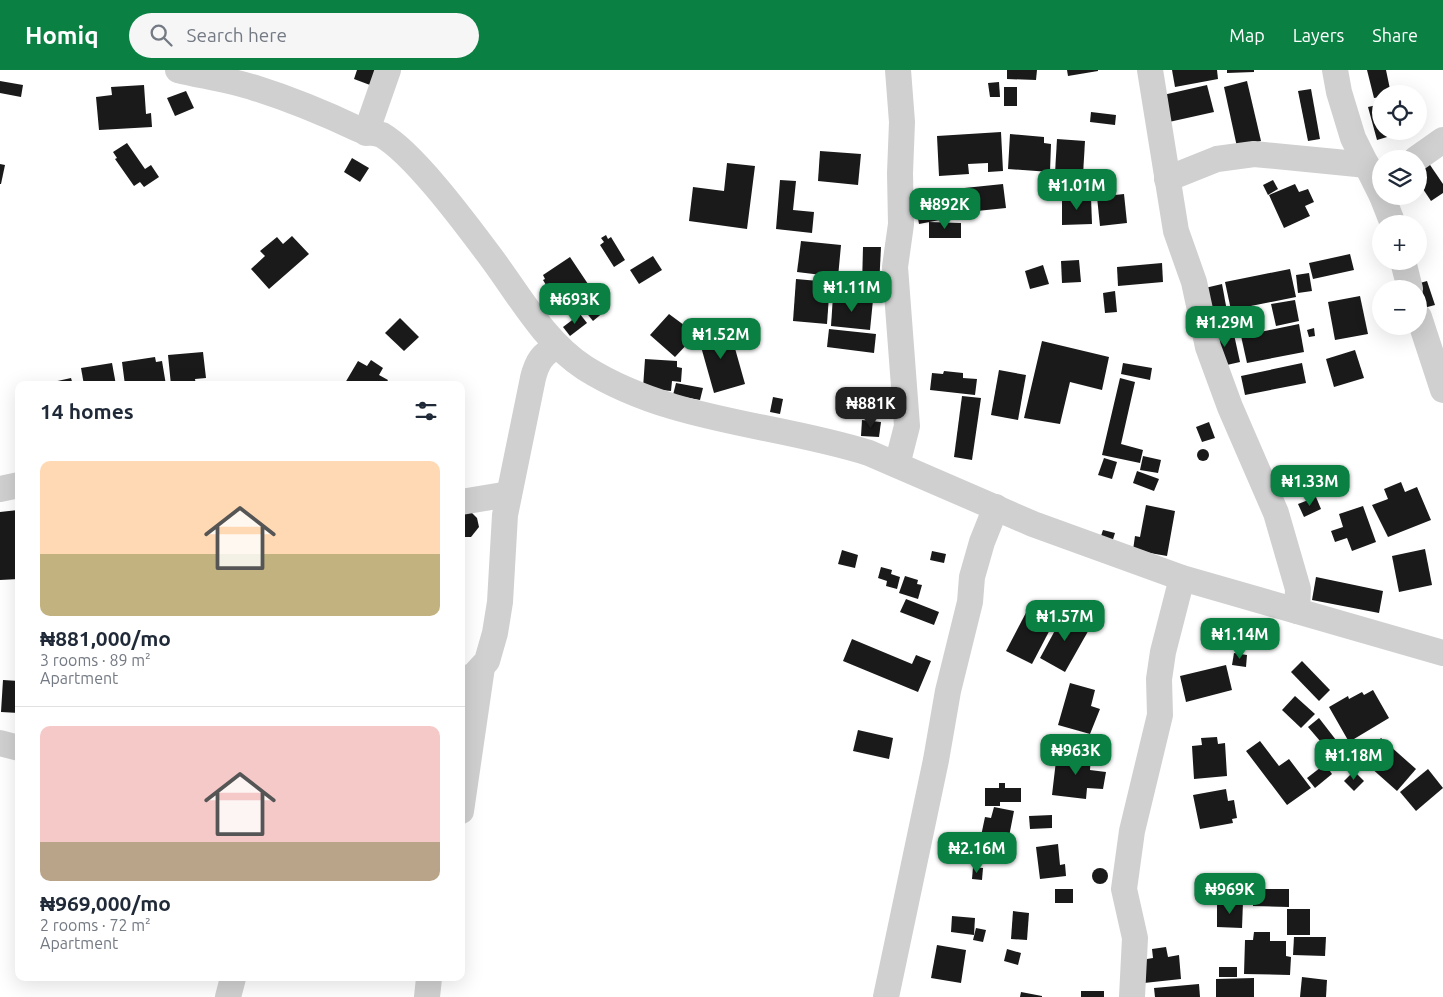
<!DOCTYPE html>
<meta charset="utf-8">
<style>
:root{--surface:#fff;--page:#f6f6f7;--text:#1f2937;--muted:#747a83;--line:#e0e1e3;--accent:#0b8043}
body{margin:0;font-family:Ubuntu,sans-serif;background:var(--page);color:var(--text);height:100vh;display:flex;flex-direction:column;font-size:19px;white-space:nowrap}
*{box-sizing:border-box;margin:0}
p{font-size:16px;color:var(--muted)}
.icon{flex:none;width:28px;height:28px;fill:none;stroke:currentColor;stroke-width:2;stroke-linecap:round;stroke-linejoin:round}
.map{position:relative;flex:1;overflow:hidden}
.side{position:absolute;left:15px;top:311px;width:450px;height:600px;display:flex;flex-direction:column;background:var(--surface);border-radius:10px;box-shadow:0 5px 20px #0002}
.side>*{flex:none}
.tools{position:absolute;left:1372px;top:15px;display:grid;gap:10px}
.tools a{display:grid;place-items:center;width:55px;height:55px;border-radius:50%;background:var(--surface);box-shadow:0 5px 20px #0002;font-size:25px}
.price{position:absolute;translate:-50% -42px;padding:0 11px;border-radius:10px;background:var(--accent);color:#fff;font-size:16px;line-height:32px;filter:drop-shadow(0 1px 2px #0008)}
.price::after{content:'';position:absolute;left:50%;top:30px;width:15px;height:11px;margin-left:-8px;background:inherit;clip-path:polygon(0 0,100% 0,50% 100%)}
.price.current{background:#222;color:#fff}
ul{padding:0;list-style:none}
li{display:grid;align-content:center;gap:10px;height:265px;padding:0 25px}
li+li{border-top:1px solid var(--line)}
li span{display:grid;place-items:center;height:155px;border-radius:10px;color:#555}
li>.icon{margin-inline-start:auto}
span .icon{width:90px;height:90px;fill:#fffc;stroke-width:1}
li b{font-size:21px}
h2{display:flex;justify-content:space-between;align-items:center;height:60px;padding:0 25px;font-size:21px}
header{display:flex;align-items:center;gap:30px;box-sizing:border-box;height:70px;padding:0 25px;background:var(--accent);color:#fff}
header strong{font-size:24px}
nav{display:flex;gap:28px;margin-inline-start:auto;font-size:18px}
.search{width:350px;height:45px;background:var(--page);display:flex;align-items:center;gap:12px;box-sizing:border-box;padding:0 18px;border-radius:28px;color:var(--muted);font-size:19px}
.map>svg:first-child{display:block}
.building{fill:#1a1a1a}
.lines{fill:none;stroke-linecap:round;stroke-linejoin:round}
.minor{stroke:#d0d0d0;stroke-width:26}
</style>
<header>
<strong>Homiq</strong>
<div class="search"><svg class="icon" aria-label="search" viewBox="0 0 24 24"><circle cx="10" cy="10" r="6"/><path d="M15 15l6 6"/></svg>Search here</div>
<nav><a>Map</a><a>Layers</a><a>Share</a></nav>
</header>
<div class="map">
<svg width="1443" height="927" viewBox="0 0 1443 927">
<rect width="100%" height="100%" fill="#fff"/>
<!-- building -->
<g class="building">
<path d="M357,0H375L370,15L354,9Z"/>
<path d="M1007,0H1037L1036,10L1007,9Z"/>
<path d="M1067,0H1098V1L1068,6Z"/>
<path d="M1172,0H1217L1218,9L1175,17Z"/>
<path d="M1227,0H1254V2L1227,3Z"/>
<path d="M1367,0H1386L1391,24H1381V27L1374,28Z"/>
<path d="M0,11L23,15L21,27L0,23Z"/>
<path d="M1247,11L1261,71L1237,77L1224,17Z"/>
<path d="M999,12L1000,27H990L988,13Z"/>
<path d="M144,15L146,44L151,43L152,57L99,60L96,27L112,25L111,17Z"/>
<path d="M1207,15L1214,42L1169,52L1163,25Z"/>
<rect x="1004" y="17" width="13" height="19"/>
<path d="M1311,19L1320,69L1308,71L1298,21Z"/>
<path d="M186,21L194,38L175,46L167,28Z"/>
<path d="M1381,34V61L1404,62L1377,70L1368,37Z"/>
<path d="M1091,42L1116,45L1115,55L1090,52Z"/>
<path d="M1001,62L1003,101L988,102V93L968,94L969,104L939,106L937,66Z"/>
<path d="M1010,64L1044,67V73L1051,74L1050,102L1008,99Z"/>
<path d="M1057,69L1085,71L1082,122L1054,120Z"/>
<path d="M127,73L145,99L151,95L159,107L144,117L140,112L134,116L115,89L117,88L113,82Z"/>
<path d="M820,81L861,84L858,115L818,111Z"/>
<path d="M352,88L369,98L360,112L344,102Z"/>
<path d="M1428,92L1443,114V123L1431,131L1419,113V99Z"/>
<path d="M727,93L755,96L747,159L689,151L693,117L724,121Z"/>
<path d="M0,94L5,95L1,114H0Z"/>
<path d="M780,110L796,111L793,140L814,142L812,163L776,159Z"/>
<path d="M1273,110L1278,119L1268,125L1263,115Z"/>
<path d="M1003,114L1006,138L948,144L945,120Z"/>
<path d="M1295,114L1299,122L1308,119L1314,132L1305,136L1310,146L1284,158L1269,125Z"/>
<path d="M1124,124L1127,153L1100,156L1097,127Z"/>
<path d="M1062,127H1091L1092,154L1062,155Z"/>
<path d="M942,134L945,149L919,154L916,138Z"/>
<path d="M929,152L961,153V168H929Z"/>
<path d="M606,165L608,169L611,167L625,190L614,197L600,175L604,172L601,168Z"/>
<path d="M292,166L309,184L269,219L251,199L265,186L260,181L277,167L283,174Z"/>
<path d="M801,171L841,175L838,207L797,202Z"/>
<path d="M863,177H881L879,217L862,216Z"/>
<path d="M1350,184L1354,200L1313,209L1309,193Z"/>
<path d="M653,186L662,200L639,214L630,200Z"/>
<path d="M570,187L592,220L565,237L552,218L549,220L543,210L545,209L543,205Z"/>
<path d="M1079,190L1081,212L1062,213L1061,191Z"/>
<path d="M1162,193L1163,212L1118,216L1117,197Z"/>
<path d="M1043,195L1049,214L1030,219L1025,201Z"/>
<path d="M1290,199L1296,227L1231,240L1225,212Z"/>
<path d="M1309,203L1312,221L1298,223L1296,205Z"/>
<path d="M796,209L830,212L827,254L793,251Z"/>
<path d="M1427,211L1435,235L1420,239L1419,219L1413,215Z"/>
<path d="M1222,214L1227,241L1210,244L1205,218Z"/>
<path d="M1115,221L1117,242L1105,243L1103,223Z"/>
<path d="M601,226L610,237L593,251L584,240Z"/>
<path d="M833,226L873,230L870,260L831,256Z"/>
<path d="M1360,226L1368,264L1335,270L1328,232Z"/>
<path d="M1295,230L1299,251L1276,256L1271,234Z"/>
<path d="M580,244L587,253L570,266L563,257Z"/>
<path d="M669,244L692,261L687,266L691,270L675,287L650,265Z"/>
<path d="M400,248L419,267L404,281L385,263Z"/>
<path d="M1299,254L1304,282L1247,293L1241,266Z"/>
<path d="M729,257L745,314L714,323L698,266Z"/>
<path d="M1314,258L1315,266L1309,267L1307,260Z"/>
<path d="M829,259L876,264L874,283L827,277Z"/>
<path d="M1233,260L1240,292L1218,297L1211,264Z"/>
<path d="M1042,271L1109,287L1102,320L1070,312L1060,354L1024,348Z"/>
<path d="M1355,280L1364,308L1334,317L1326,289Z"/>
<path d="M203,282L206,308L195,309L196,315H171L168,285Z"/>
<path d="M155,287L156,292L162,291L166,315H125L122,292Z"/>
<path d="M645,289L677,291V297L682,298L681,312L672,311L671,321L643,318Z"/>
<path d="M371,290L383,298L379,305L388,310L385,315H349L345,313L358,291L367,296Z"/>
<path d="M112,293L116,315H84L81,298Z"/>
<path d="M1123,293L1152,298L1150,310L1121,304Z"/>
<path d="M1302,293L1306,313L1245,325L1241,306Z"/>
<path d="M999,300L1026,305L1018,350L991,345Z"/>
<path d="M944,301L963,303V308L977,309L975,325L930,320L932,303L943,304Z"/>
<path d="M71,308L73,315H44V314Z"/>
<path d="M1120,308L1135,312L1121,374L1143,380L1140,393L1102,385Z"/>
<path d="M676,313L703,318L700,330L673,325Z"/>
<path d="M962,326L981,328L972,390L954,387Z"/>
<path d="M773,327L783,329L780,344L770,342Z"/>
<path d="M862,350L881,352L879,367L861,366Z"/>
<path d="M1209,352L1215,368L1202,372L1196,357Z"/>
<circle cx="1203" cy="385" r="6"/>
<path d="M1143,386L1161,390L1158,403L1140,400Z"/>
<path d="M1104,388L1117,392L1112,409L1098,405Z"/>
<path d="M1137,401L1159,409L1154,421L1133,413Z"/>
<path d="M1314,409L1317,416L1309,419L1307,412Z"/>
<path d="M1401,412L1405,422L1417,417L1431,450L1388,467L1372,435L1388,429L1384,419Z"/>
<path d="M1316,427L1321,439L1304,447L1298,434Z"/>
<path d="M1146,435L1175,441L1167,486L1133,480L1135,466L1140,467Z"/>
<path d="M1363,436L1376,472L1352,481L1347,468L1335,472L1331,461L1343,457L1339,444Z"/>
<path d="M18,440L19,509L0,510V442Z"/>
<path d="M461,442H471L477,448L479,457L471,467H461Z"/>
<path d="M1103,460L1115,463L1110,479L1098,475Z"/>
<path d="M1425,479L1432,515L1399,522L1392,486Z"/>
<path d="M842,480L858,485L855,498L838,494Z"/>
<path d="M932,481L946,484L944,493L930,490Z"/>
<path d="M881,497L892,500L891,504L900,507L897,519L886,516L887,511L878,508Z"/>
<path d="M905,506L918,510L917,514L922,515L918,529L899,523Z"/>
<path d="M1316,507L1383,521L1379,543L1312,530Z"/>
<path d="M906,529L939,542L934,555L900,542Z"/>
<path d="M1029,537L1055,550L1032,594L1006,581Z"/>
<path d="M1065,542L1091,556L1065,602L1040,588Z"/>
<path d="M852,569L912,594L916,585L931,591L918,622L843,591Z"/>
<path d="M1234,583L1247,585L1246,597L1232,595Z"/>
<path d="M1302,591L1330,620L1319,631L1291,602Z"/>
<path d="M1226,595L1232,620L1186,632L1180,606Z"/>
<path d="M3,610L19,611V643L1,642Z"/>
<path d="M1070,613L1095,620L1091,636L1100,639L1090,664L1058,655Z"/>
<path d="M1373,620L1389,648L1349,672L1329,637L1348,626L1349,629L1362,622L1364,625Z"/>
<path d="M1295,626L1315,644L1301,658L1282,640Z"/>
<path d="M1319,648L1336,670L1326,678L1308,657Z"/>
<path d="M858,660L893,668L889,689L853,681Z"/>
<path d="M1217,667L1218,674L1225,673L1227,706L1194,709L1192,676L1202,675L1201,668Z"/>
<path d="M1381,668L1416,699L1397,721L1361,689Z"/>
<path d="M1260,671L1279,696L1289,689L1311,718L1287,735L1246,681Z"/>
<path d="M1057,682L1091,686L1090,700L1106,702L1103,719L1087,718L1086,729L1052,725Z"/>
<path d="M1325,694L1332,704L1315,718L1307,708Z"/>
<path d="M1428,699L1443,718L1416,741L1400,722Z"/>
<path d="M1354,701L1364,711L1354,721L1344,711Z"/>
<path d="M999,713H1005V718H1021V732H1000V736H985V718H999Z"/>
<path d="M1226,719L1228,731L1234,730L1237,748L1232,749L1233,753L1200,759L1193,725Z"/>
<path d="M994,737L1014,741L1006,782L986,778L988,768L981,766L985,747L991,748Z"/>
<path d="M1052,745V758L1030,759L1029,746Z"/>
<path d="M1058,774L1060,795L1065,794L1066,806L1040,809L1036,777Z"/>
<path d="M973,797L983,798L982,810L972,809Z"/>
<circle cx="1100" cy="806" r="8"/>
<rect x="1055" y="819" width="18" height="14"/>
<path d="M1253,819H1289V837L1253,836Z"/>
<path d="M1217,832H1243L1242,858L1217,857Z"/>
<rect x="1287" y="839" width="23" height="26"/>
<path d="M1013,841L1029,843L1027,870L1011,869Z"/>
<path d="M952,846L975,848L974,865L951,862Z"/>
<path d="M976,858L986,860L983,872L973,870Z"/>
<path d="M1254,862H1270V871H1286V886L1291,887L1290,905L1244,904L1245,870H1253Z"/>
<path d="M1294,867H1326L1325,886L1293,885Z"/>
<path d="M937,875L966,880L961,913L931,908Z"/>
<path d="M1166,877L1168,887L1179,885L1181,909L1144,913L1141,890L1153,888L1152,879Z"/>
<path d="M1007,879L1021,883L1018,895L1004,891Z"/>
<rect x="1219" y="897" width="18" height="10"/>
<path d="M1302,907L1327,910L1326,927H1300Z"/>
<path d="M1254,908V927H1216V909Z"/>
<path d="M1199,914L1200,927H1155L1154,918Z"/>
<rect x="1081" y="921" width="23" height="6"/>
<path d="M1021,922L1042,926V927H1020Z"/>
</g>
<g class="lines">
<!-- minor -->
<g class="minor">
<path d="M178,0C203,6 230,10 255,18C290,29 324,43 358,59C365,63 375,62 382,65C414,84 463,150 487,182C517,221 542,270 585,298C671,352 774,353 869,383L1033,454L1182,508L1443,583"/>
<path d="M1150,0L1176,161L1194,212L1208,277L1230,337L1276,443L1298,519L1297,541"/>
<path d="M1335,0L1339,22L1353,68L1381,124"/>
<path d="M366,63L388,0"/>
<path d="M1416,89L1443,70"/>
<path d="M1167,109L1217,89L1254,84L1367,95"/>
<path d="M1382,126L1393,154"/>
<path d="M1403,191L1410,219"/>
<path d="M1419,247L1443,320"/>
<path d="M897,395L907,356L895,197L901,154L900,103L902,52L898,0"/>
<path d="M0,419L19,415"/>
<path d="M461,432L509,424"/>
<path d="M461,611L474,605L487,591L495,563L500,532L505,445L533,308C537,292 542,284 557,276"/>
<path d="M0,673L19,678"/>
<path d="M461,741L482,597"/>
<path d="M228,927L233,908"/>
<path d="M427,927L429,908"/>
<path d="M886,927L936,690L948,621L970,532L972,507L982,472L996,437"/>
<path d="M1132,927L1135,868L1124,819L1132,761L1160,645L1159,609L1163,582L1182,508"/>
</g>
</g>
</svg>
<div class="tools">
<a><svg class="icon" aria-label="locate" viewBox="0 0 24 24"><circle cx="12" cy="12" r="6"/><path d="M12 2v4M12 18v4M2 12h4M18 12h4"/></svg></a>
<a><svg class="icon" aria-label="layers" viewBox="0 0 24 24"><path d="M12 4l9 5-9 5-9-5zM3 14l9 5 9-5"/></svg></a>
<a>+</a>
<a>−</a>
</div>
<b class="price" style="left:1077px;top:141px">₦1.01M</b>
<b class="price" style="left:945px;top:160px">₦892K</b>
<b class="price" style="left:852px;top:243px">₦1.11M</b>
<b class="price" style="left:575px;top:255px">₦693K</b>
<b class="price" style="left:1225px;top:278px">₦1.29M</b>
<b class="price" style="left:721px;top:290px">₦1.52M</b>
<b class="price current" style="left:871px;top:359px">₦881K</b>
<b class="price" style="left:1310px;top:437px">₦1.33M</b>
<b class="price" style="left:1065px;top:572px">₦1.57M</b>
<b class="price" style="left:1240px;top:590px">₦1.14M</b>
<b class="price" style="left:1076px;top:706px">₦963K</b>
<b class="price" style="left:1354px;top:711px">₦1.18M</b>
<b class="price" style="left:977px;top:804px">₦2.16M</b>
<b class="price" style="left:1230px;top:845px">₦969K</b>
<section class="side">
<h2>14 homes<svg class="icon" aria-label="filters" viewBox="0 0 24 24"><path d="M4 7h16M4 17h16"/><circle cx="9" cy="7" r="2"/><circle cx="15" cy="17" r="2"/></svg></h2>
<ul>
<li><span style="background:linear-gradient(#ffd9b3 60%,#c2b280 0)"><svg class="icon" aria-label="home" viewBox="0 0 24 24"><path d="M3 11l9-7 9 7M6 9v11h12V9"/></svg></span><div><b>₦881,000/mo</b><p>3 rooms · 89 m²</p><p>Apartment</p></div></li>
<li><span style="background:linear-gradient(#f6c9c9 75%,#b9a48a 0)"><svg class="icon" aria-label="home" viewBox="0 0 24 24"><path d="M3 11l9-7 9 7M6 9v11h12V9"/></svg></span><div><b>₦969,000/mo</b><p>2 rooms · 72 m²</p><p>Apartment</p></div></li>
</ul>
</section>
</div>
